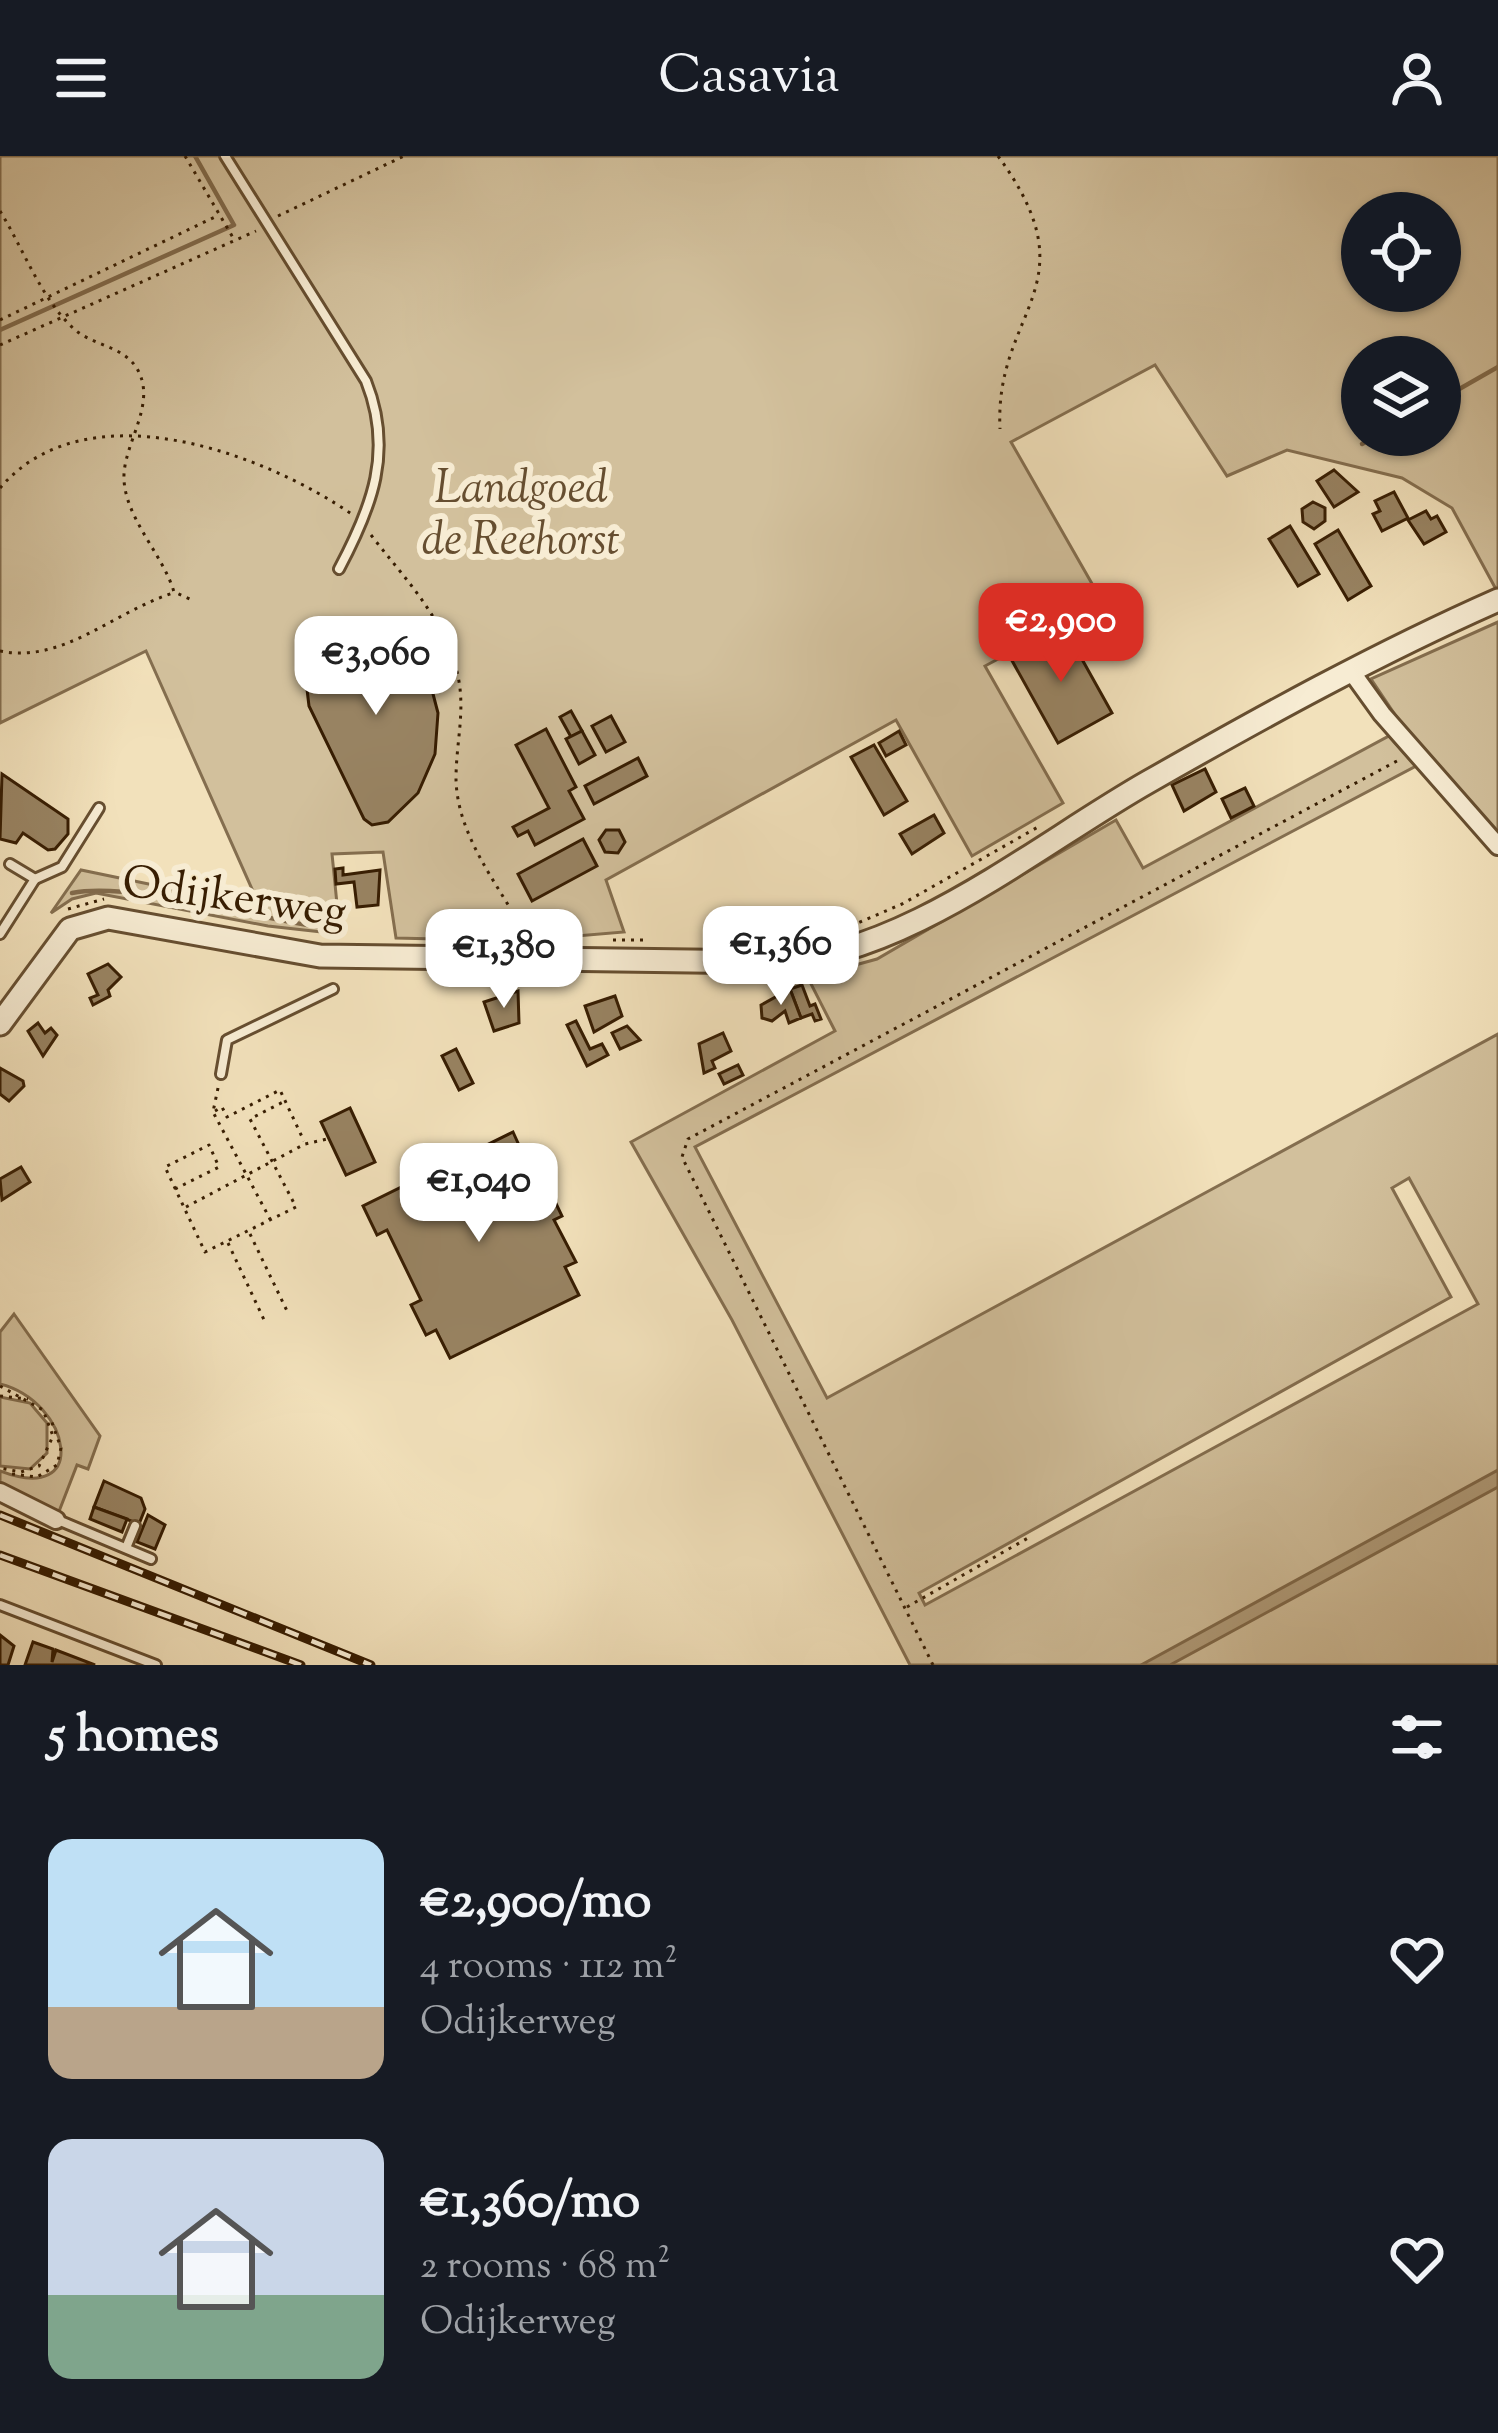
<!DOCTYPE html>
<meta charset="utf-8">
<style>
:root{--surface:#171b24;--page:#20242c;--text:#f1f3f6;--muted:#9ea1a6;--accent:#d93025}
body{margin:0;font-family:"Sorts Mill Goudy",serif;background:var(--page);color:var(--text);height:100vh;display:flex;flex-direction:column;font-size:45px;white-space:nowrap}
*{box-sizing:border-box;margin:0}
p{font-size:39px;color:var(--muted)}
.icon{flex:none;width:66px;height:66px;fill:none;stroke:currentColor;stroke-width:2;stroke-linecap:round;stroke-linejoin:round}
.map{position:relative;height:1509px;overflow:hidden}
.details{display:flex;flex-direction:column;background:var(--surface);flex:1}
.details>*{flex:none}
.fabs{position:absolute;left:1341px;top:36px;display:grid;gap:24px}
.fabs a{display:grid;place-items:center;width:120px;height:120px;border-radius:50%;background:var(--surface);box-shadow:0 3px 9px #0004;font-size:60px}
.price{position:absolute;translate:-50% -102px;padding:0 27px;border-radius:24px;background:#fff;color:#222;font-size:39px;line-height:78px;filter:drop-shadow(0 3px 6px #0008)}
.price::after{content:'';position:absolute;left:50%;top:72px;width:36px;height:27px;margin-left:-18px;background:inherit;clip-path:polygon(0 0,100% 0,50% 100%)}
.price.on{background:var(--accent);color:#fff}
ul{padding:0;list-style:none}
li{display:flex;align-items:center;gap:36px;height:300px;padding:0 48px}
li span{display:grid;place-items:center;flex:none;width:336px;height:240px;border-radius:24px;color:#555}
li>.icon{margin-inline-start:auto}
span .icon{width:144px;height:144px;fill:#fffc;stroke-width:1}
li b{font-size:51px}
h2{display:flex;justify-content:space-between;align-items:center;height:144px;padding:0 48px;font-size:51px}
header{display:flex;justify-content:space-between;align-items:center;height:156px;padding:0 48px;background:var(--surface);font-size:54px;font-weight:600}
.map>svg:first-child{display:block}
.green{fill:#d2c09c;stroke:#846e4f;stroke-width:3;fill-rule:evenodd}
.water{fill:#b29e7c;stroke:#816a4b;stroke-width:3}
.lines{fill:none;stroke-linecap:round;stroke-linejoin:round}
.stream{stroke:#816a4b;stroke-width:4.5}
.building{fill:#988362;stroke:#371d02;stroke-width:3}
.service-casing{stroke:#664e30;stroke-width:14}
.minor-casing{stroke:#664e30;stroke-width:22}
.tertiary-casing{stroke:#664e30;stroke-width:27}
.path{stroke:#371d02;stroke-width:3;stroke-dasharray:3 6;stroke-linecap:butt}
.service{stroke:#f7ecd3;stroke-width:8}
.minor{stroke:#f7ecd3;stroke-width:16}
.tertiary{stroke:#f7ecd3;stroke-width:21}
.rail-casing{stroke:#371d02;stroke-width:9}
.rail{stroke:#f7ecd3;stroke-width:4.5;stroke-dasharray:14;stroke-linecap:butt}
.labels{text-anchor:middle;dominant-baseline:central;stroke-width:12;stroke-linejoin:round;paint-order:stroke}
.park-label{font-size:45px;font-style:italic;fill:#664e30;stroke:#f7ecd3}
.street-label{font-size:45px;fill:#371d02;stroke:#f7ecd3}
</style>
<header><svg class="icon" aria-label="menu" viewBox="0 0 24 24"><path d="M4 6h16M4 12h16M4 18h16"/></svg>Casavia<svg class="icon" aria-label="person" viewBox="0 0 24 24"><circle cx="12" cy="8" r="4"/><path d="M4 21q1-7 8-7t8 7"/></svg></header>
<div class="map">
<svg width="1498" height="1509" viewBox="0 0 1498 1509">
<rect width="100%" height="100%" fill="#f2e1bb"/>
<filter id="stains"><feTurbulence type="fractalNoise" baseFrequency=".00167" numOctaves="4"/><feColorMatrix values="0 0 0 0 .2 0 0 0 0 .09 0 0 0 0 .02 0 0 0 .5 -.17"/></filter>
<radialGradient id="worn" r=".72"><stop offset=".6" stop-color="#630" stop-opacity="0"/><stop offset="1" stop-color="#630" stop-opacity=".3"/></radialGradient>
<!-- green -->
<g class="green">
<path d="M0,0H1498V437L1452,352L1402,322L1287,294L1227,320L1155,209L1011,286L1103,447L985,510L1063,647L972,700L896,564L606,724L624,776L541,783L522,778L520,785L396,782L383,696L332,698L340,778L268,770L96,737L72,743L51,757L81,714L260,751L146,495L0,567ZM1362,57H1440V135H1362ZM1362,201H1440V279H1362Z"/>
<path d="M1498,466V678L1402,569L1371,523Z"/>
<path d="M1389,580L1416,610L695,991L827,1242L1498,878V1509H910L732,1164L631,986L835,875L808,822L877,803L1116,664L1143,712ZM1409,1022L1478,1148L925,1449L919,1437L1451,1141L1392,1032Z"/>
<path d="M14,1158L100,1280L88,1313L77,1309L58,1358L0,1331V1315C91,1350 71,1246 0,1228V1176Z"/>
<path d="M0,1241L30,1247L47,1267V1297L30,1313L0,1310Z"/>
</g>
<!-- water -->
<path class="water" d="M1498,1314V1331L1170,1509H1141Z"/>
<g class="lines">
<!-- stream -->
<g class="stream">
<path d="M0,174L234,69L195,0"/>
<path d="M1440,244L1498,211"/>
<path d="M1362,288L1378,279"/>
<path d="M72,737C134,725 262,765 333,773"/>
</g>
</g>
<!-- building -->
<g class="building">
<path d="M1334,314L1358,336L1334,351L1317,325Z"/>
<path d="M1394,336L1408,362L1382,375L1373,358L1380,355L1375,345Z"/>
<path d="M1313,346L1325,352V365L1314,373L1303,366L1302,353Z"/>
<path d="M1426,355L1431,363L1437,360L1446,376L1424,388L1408,364Z"/>
<path d="M1290,370L1319,418L1298,430L1269,383Z"/>
<path d="M1338,374L1371,430L1348,444L1315,388Z"/>
<path d="M1064,471L1112,557L1058,587L1010,501Z"/>
<path d="M370,474H394L420,488L438,557L435,598L418,637L388,666L372,669L364,663L309,550L306,525L318,494Z"/>
<path d="M571,555L582,575L571,581L560,561Z"/>
<path d="M611,560L625,586L606,596L592,570Z"/>
<path d="M546,573L576,631L569,635L584,663L535,689L528,675L518,680L513,671L549,652L516,589Z"/>
<path d="M582,575L595,599L579,608L566,583Z"/>
<path d="M899,575L906,589L886,600L879,587Z"/>
<path d="M874,589L907,645L884,659L851,601Z"/>
<path d="M638,602L647,620L594,648L585,630Z"/>
<path d="M1205,613L1216,636L1184,655L1172,629Z"/>
<path d="M2,618L68,663V678L55,693L48,694L23,677L16,687L0,683Z"/>
<path d="M1245,632L1254,650L1231,662L1222,643Z"/>
<path d="M934,659L944,677L912,698L900,678Z"/>
<path d="M606,674H619L625,686L618,697L605,696L599,684Z"/>
<path d="M583,683L597,710L532,745L518,718Z"/>
<path d="M343,712V719L380,714L378,749L357,751L354,726L336,728L335,713Z"/>
<path d="M108,808L121,821L108,834L110,840L93,849L90,842L98,839L88,818Z"/>
<path d="M802,829L810,850L815,848L821,863L815,865L812,858L801,862L790,833Z"/>
<path d="M790,833L801,862L789,867L785,855L772,865L762,862L761,849Z"/>
<path d="M518,835L519,867L494,875L484,846Z"/>
<path d="M615,840L622,860L594,876L585,850Z"/>
<path d="M576,865L590,893L602,888L608,899L587,910L567,869Z"/>
<path d="M38,867L45,877L51,872L57,879L43,900L28,875Z"/>
<path d="M627,870L640,884L620,893L612,877Z"/>
<path d="M723,877L731,895L712,905L715,912L704,917L699,888Z"/>
<path d="M456,893L473,927L459,934L442,900Z"/>
<path d="M738,909L743,919L724,928L719,918Z"/>
<path d="M0,912L23,925L24,930L9,945L0,938Z"/>
<path d="M350,952L375,1006L346,1019L321,966Z"/>
<path d="M513,976L533,1020L541,1016L562,1060L554,1064L576,1106L565,1111L579,1139L450,1202L436,1174L426,1179L411,1149L421,1144L387,1074L377,1079L363,1050Z"/>
<path d="M21,1011L30,1026L2,1044L0,1023Z"/>
<path d="M104,1325L141,1342L145,1353L139,1368L94,1351Z"/>
<path d="M94,1351L127,1363L122,1376L90,1363Z"/>
<path d="M148,1359L165,1369L155,1393L137,1386Z"/>
<path d="M0,1479L14,1490L8,1509H0Z"/>
<path d="M33,1486L53,1493L52,1506L56,1494L95,1509H25Z"/>
</g>
<g class="lines">
<!-- service casing -->
<g class="service-casing">
<g id="service">
<path d="M225,0L366,225C394,295 372,351 339,413"/>
<path d="M35,723L62,711L99,652"/>
<path d="M0,778L35,723L10,708"/>
<path d="M221,918L227,884L333,833"/>
<path d="M58,1364L151,1403"/>
<path d="M126,1392L135,1370"/>
<path d="M0,1449L156,1509"/>
</g>
</g>
<!-- minor casing -->
<g class="minor-casing">
<g id="minor">
<path d="M1351,515L1382,558L1498,690"/>
<path d="M0,1336L56,1364"/>
</g>
</g>
<!-- tertiary casing -->
<g class="tertiary-casing">
<path id="tertiary" d="M0,868L70,773L108,762L320,800L771,806C903,802 1037,689 1148,626C1262,561 1378,497 1498,444"/>
</g>
<!-- path -->
<g class="path">
<path d="M185,0L235,85"/>
<path d="M998,0C1094,131 994,153 1000,273"/>
<path d="M0,55C23,92 41,143 74,173C92,189 122,190 136,211C158,245 126,283 124,318C122,359 163,398 174,436L192,444"/>
<path d="M278,60L404,0"/>
<path d="M0,164L219,59"/>
<path d="M0,189L256,75"/>
<path d="M0,332C86,231 264,297 353,359"/>
<path d="M371,379C404,422 440,457 456,512C467,551 456,584 456,623C457,676 493,722 519,767"/>
<path d="M0,495C63,508 113,456 173,437"/>
<path d="M68,753L104,743"/>
<path d="M851,770L902,748L1038,671"/>
<path d="M613,784H645"/>
<path d="M218,932L213,956L270,1063"/>
<path d="M215,955L222,951L227,961L280,934L304,985"/>
<path d="M175,1033L219,1011L209,989L165,1011L205,1096L296,1051L250,963L285,945"/>
<path d="M186,1051L305,988L327,983"/>
<path d="M250,1078L288,1157"/>
<path d="M228,1087L266,1168"/>
<path d="M0,1230L43,1254L53,1280L39,1310L21,1316L0,1312"/>
<path d="M0,1240L28,1243"/>
<path d="M12,1318L37,1321L57,1309L61,1292L51,1264"/>
<path d="M907,1451L1028,1382"/>
<path d="M933,1509L682,1001L688,983L1397,605"/>
</g>
<!-- service -->
<use href="#service" class="service"/>
<!-- minor -->
<use href="#minor" class="minor"/>
<!-- tertiary -->
<use href="#tertiary" class="tertiary"/>
<!-- rail casing -->
<g class="rail-casing">
<g id="rail">
<path d="M0,1359L371,1509"/>
<path d="M0,1399L301,1509"/>
</g>
</g>
<!-- rail -->
<use href="#rail" class="rail"/>
</g>
<g class="labels">
<!-- park labels -->
<g class="park-label">
<text x="521" y="334">Landgoed<tspan x="521" dy="52">de Reehorst</tspan></text>
</g>
<!-- street labels -->
<g class="street-label">
<text transform="translate(234 744) rotate(8)">Odijkerweg</text>
</g>
</g>
<rect width="100%" height="100%" filter="url(#stains)"/>
<rect width="100%" height="100%" fill="url(#worn)"/>
</svg>
<div class="fabs">
<a><svg class="icon" aria-label="locate" viewBox="0 0 24 24"><circle cx="12" cy="12" r="6"/><path d="M12 2v4M12 18v4M2 12h4M18 12h4"/></svg></a>
<a><svg class="icon" aria-label="layers" viewBox="0 0 24 24"><path d="M12 4l9 5-9 5-9-5zM3 14l9 5 9-5"/></svg></a>
</div>
<b class="price on" style="left:1061px;top:529px">€2,900</b>
<b class="price" style="left:376px;top:562px">€3,060</b>
<b class="price" style="left:781px;top:852px">€1,360</b>
<b class="price" style="left:504px;top:855px">€1,380</b>
<b class="price" style="left:479px;top:1089px">€1,040</b>
</div>
<section class="details">
<h2>5 homes<svg class="icon" aria-label="filters" viewBox="0 0 24 24"><path d="M4 7h16M4 17h16"/><circle cx="9" cy="7" r="2"/><circle cx="15" cy="17" r="2"/></svg></h2>
<ul>
<li><span style="background:linear-gradient(#bfe0f5 70%,#b9a48a 0)"><svg class="icon" aria-label="home" viewBox="0 0 24 24"><path d="M3 11l9-7 9 7M6 9v11h12V9"/></svg></span><div><b>€2,900/mo</b><p>4 rooms · 112 m²</p><p>Odijkerweg</p></div><svg class="icon" aria-label="heart" viewBox="0 0 24 24"><path d="M12 20l-8-8c-3-5 5-10 8-4 3-6 11-1 8 4z"/></svg></li>
<li><span style="background:linear-gradient(#c9d6e8 65%,#7fa58c 0)"><svg class="icon" aria-label="home" viewBox="0 0 24 24"><path d="M3 11l9-7 9 7M6 9v11h12V9"/></svg></span><div><b>€1,360/mo</b><p>2 rooms · 68 m²</p><p>Odijkerweg</p></div><svg class="icon" aria-label="heart" viewBox="0 0 24 24"><path d="M12 20l-8-8c-3-5 5-10 8-4 3-6 11-1 8 4z"/></svg></li>
</ul>
</section>
